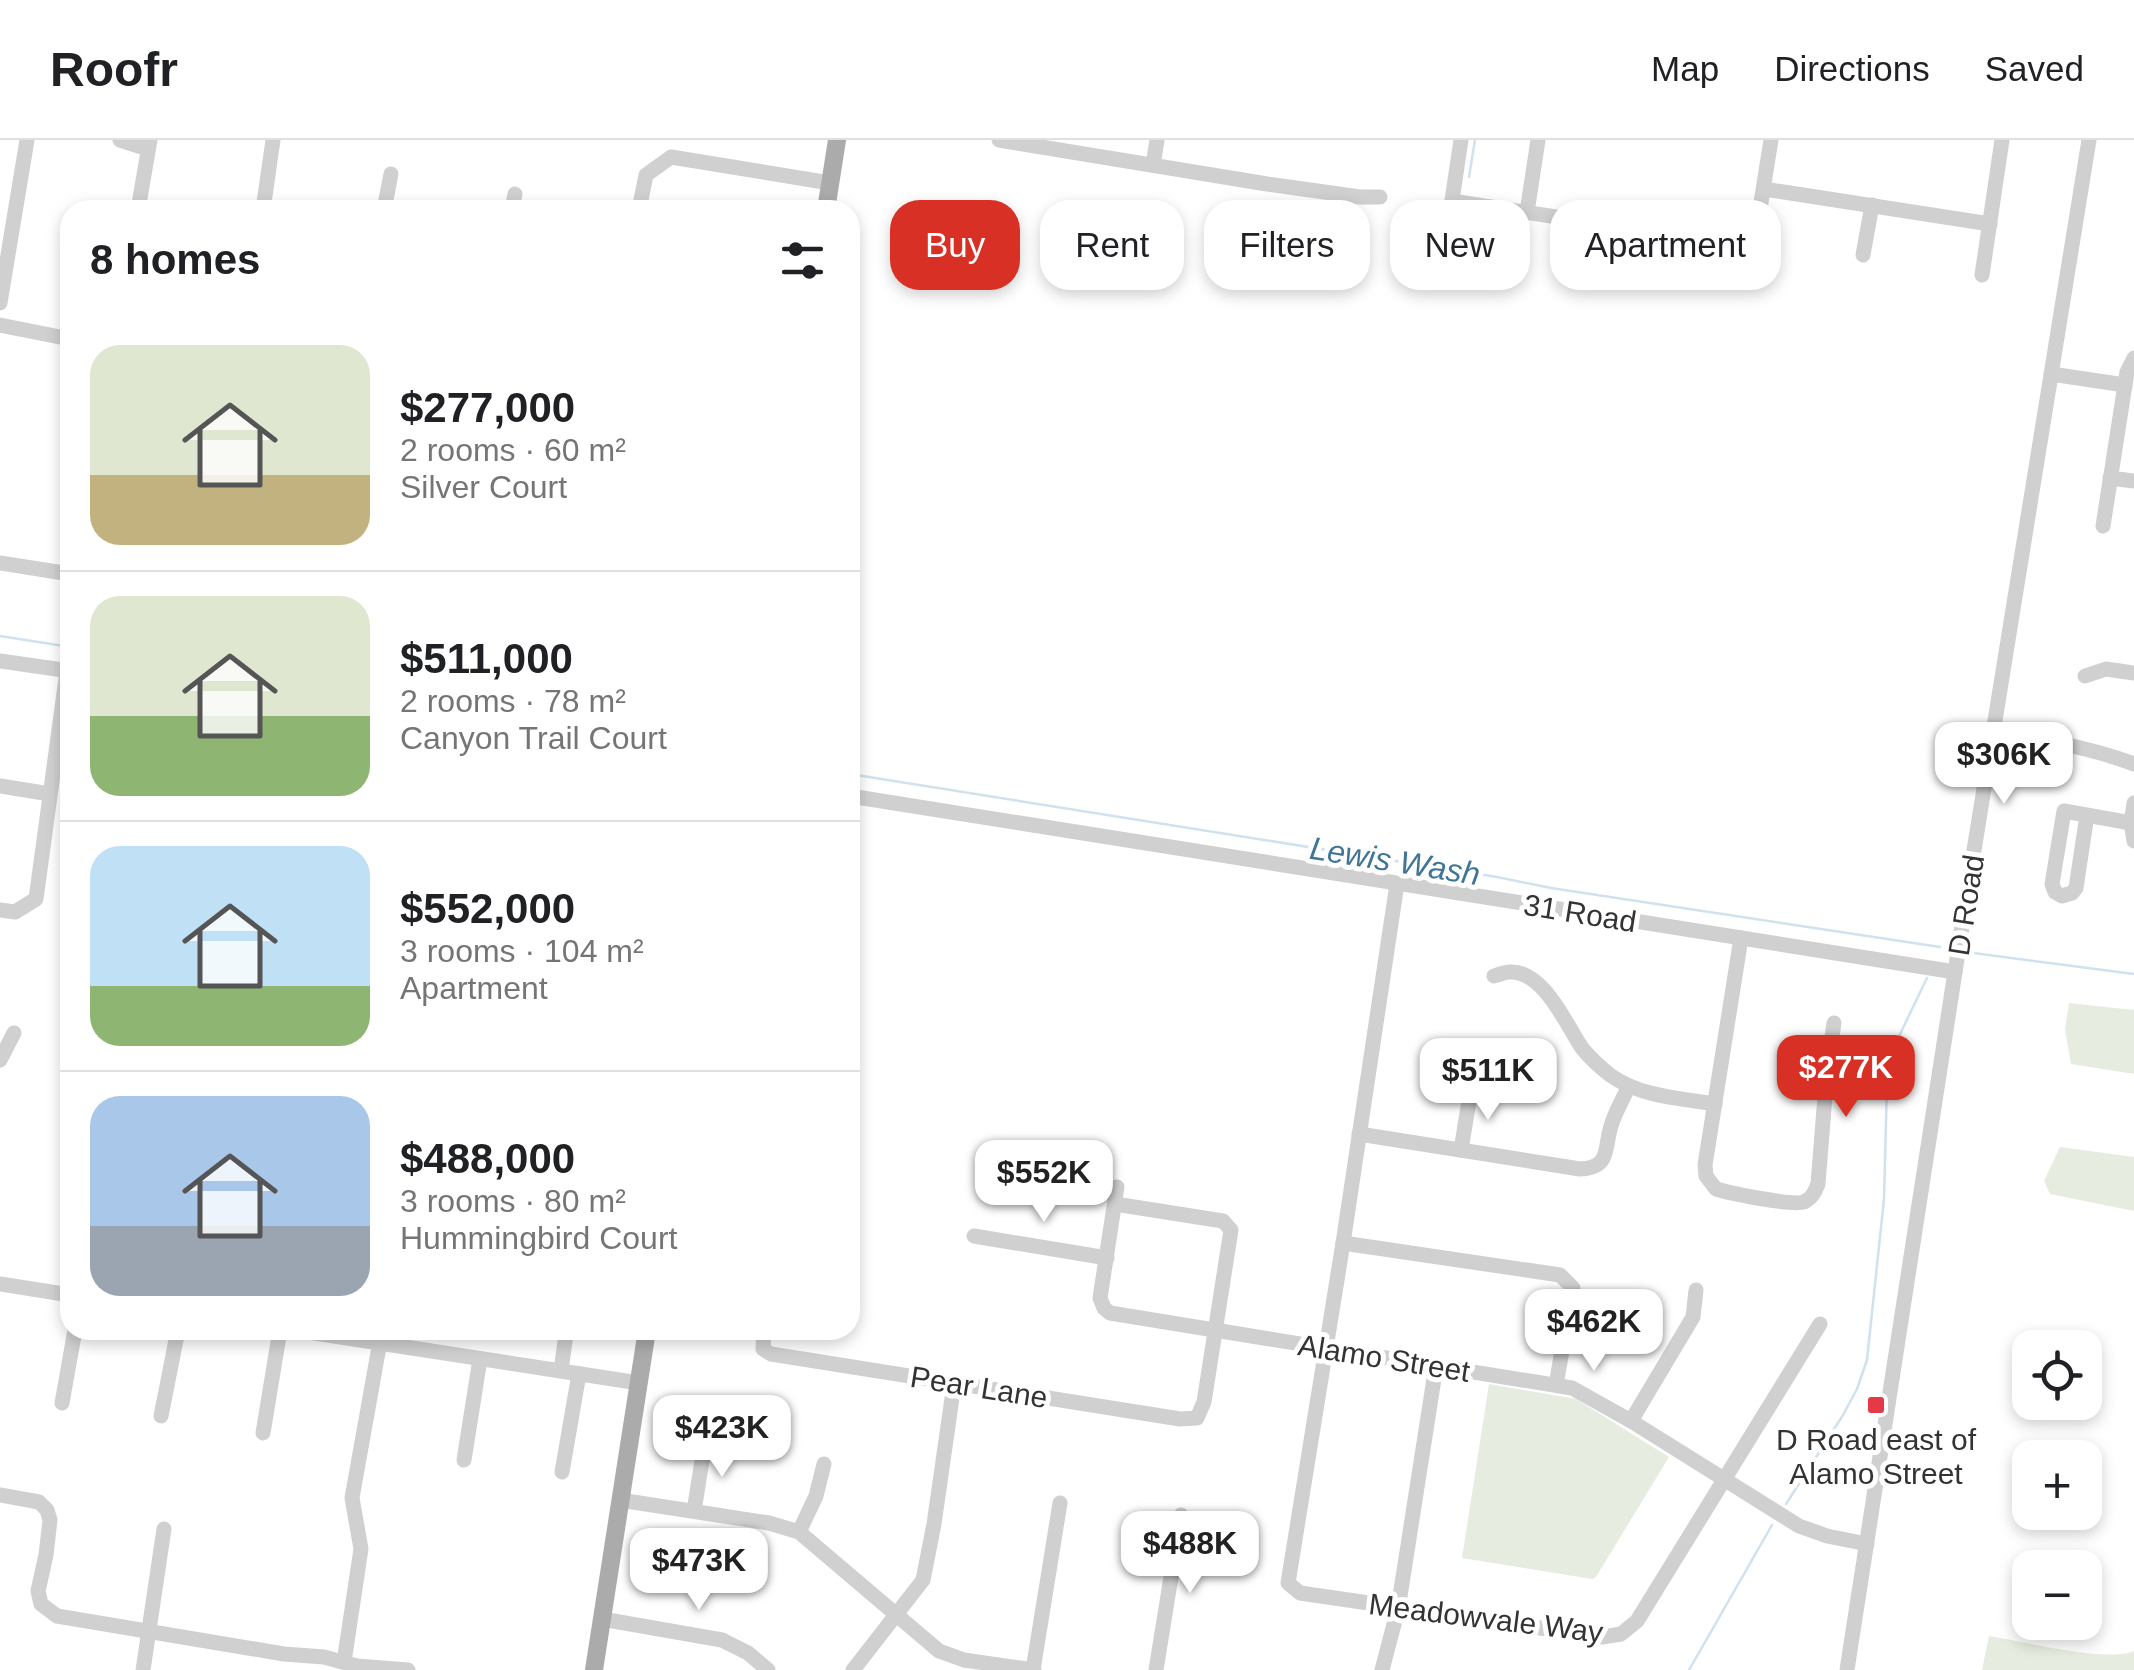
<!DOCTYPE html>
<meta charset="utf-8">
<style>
:root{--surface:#fff;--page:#f2f2f2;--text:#202124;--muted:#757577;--line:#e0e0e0;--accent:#d93025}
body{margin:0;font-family:Arial,sans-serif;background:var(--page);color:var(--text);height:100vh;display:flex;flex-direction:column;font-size:38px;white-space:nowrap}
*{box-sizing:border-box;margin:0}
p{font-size:32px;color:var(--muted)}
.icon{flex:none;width:55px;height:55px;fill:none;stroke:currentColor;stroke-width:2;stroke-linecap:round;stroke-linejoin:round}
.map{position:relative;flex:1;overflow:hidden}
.side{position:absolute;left:60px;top:60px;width:800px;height:1140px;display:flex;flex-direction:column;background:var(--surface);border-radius:30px;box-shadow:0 5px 15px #0003}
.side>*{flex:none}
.banner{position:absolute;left:890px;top:60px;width:950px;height:90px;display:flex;gap:20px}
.tools{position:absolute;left:2012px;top:1190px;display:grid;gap:20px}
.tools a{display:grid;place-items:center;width:90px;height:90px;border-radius:20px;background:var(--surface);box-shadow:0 5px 15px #0003;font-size:50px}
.price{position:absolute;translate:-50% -85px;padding:0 22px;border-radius:20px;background:#fff;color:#222;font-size:32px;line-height:65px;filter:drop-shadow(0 2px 5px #0008)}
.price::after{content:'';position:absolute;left:50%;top:60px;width:30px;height:22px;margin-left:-15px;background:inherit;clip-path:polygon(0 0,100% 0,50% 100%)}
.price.active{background:var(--accent);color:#fff}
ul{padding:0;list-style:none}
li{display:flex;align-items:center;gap:30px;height:250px;padding:0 30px}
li+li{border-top:2px solid var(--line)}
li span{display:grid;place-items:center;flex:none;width:280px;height:200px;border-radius:30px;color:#555}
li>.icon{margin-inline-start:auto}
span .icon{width:120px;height:120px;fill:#fffc;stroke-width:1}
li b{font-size:42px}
h2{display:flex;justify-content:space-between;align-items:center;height:120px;padding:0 30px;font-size:42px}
.pill{padding:0 35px;border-radius:30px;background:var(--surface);box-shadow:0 5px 15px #0003;font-size:35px;line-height:90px}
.pill.active{background:var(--accent);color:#fff}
header{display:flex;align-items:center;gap:60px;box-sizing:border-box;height:140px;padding:0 50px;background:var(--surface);border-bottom:2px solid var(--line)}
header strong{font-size:48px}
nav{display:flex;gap:55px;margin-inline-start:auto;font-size:35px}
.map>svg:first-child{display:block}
.green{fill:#e6ecdf}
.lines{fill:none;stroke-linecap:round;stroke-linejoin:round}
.stream{stroke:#cfe2ee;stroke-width:2.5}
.minor{stroke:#d0d0d0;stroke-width:15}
.major{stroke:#ababab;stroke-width:18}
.poi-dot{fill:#e63946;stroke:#fff;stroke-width:4}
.labels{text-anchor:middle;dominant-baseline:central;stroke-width:10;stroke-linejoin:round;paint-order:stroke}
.street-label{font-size:30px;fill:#333;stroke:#fff}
.poi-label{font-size:30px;fill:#333;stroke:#fff}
.water-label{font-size:32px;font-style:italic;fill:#3f7597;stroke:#fff}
</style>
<header>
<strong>Roofr</strong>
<nav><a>Map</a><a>Directions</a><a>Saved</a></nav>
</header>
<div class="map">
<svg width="2134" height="1530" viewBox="0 0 2134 1530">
<rect width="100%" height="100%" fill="#fff"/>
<!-- green -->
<g class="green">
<path d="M2069,863L2134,870V934L2071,924L2065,889Z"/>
<path d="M2060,1007L2134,1017V1071L2050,1054L2044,1041Z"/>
<path d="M1489,1244L1576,1259L1669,1317L1596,1437L1592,1439L1462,1418Z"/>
<path d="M1989,1496C2021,1501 2108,1523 2134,1511V1530H1982Z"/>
</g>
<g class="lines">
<!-- stream -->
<g class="stream">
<path d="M1469,37L1475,0"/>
<path d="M0,496L70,507"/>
<path d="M850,634L1497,737L1551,748L1940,807"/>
<path d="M1966,812L2134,834"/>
<path d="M1786,1364L1843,1275L1857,1249L1867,1220L1884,1059L1887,943L1891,913L1927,838"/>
<path d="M1689,1530L1772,1385"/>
</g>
<!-- minor -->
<g class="minor">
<path d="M120,0L148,9"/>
<path d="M999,0L1267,44L1360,57H1380"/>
<path d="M1153,25L1157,0"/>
<path d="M1764,49L1990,84"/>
<path d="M1452,61L1747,106L1751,105L1755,100L1771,0"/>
<path d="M138,70L150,0"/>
<path d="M263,70L273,0"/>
<path d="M384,70L391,34"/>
<path d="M512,70L515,54"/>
<path d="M639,70L646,35L671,17L830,43"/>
<path d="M1527,72L1538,0"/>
<path d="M1863,115L1872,65"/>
<path d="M1443,121L1461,0"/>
<path d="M1982,135L2002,0"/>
<path d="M0,163L27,0"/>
<path d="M0,185L70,199"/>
<path d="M2051,234L2125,245"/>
<path d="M2110,338L2134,341"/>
<path d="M2103,386L2127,232L2134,218"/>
<path d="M0,423L70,434"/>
<path d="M0,521L70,531"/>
<path d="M2085,536L2106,529L2134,533"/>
<path d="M1993,592C2040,599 2089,607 2134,624"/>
<path d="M0,646L50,654"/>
<path d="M850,656L1955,832"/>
<path d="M2134,663L2131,683L2134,701"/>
<path d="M2087,675L2076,748L2072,753L2062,756L2055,752L2052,744L2064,671L2131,683"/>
<path d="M1397,744L1343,1103L1288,1443L1300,1453L1602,1497L1621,1494L1637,1481L1820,1184"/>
<path d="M0,770L15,772L36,759L67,531"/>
<path d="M1741,798L1705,1025L1706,1036L1716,1049C1729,1053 1792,1066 1804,1062C1812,1058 1815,1052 1818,1044L1827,931L1834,883"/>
<path d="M1494,836C1499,835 1504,832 1509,832C1543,829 1567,886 1582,908C1590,918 1600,927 1610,935C1641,957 1679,958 1715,964"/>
<path d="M0,920L14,893"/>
<path d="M1359,994L1580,1029C1611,1028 1604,1008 1611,986C1615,972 1623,959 1629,946"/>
<path d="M1461,1010L1469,961L1478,944"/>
<path d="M1117,1047L1100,1158L1104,1168L1110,1173L1572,1248L1631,1281L1799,1386L1827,1396L1867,1404"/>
<path d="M974,1096L1107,1118"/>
<path d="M1343,1103L1560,1135L1573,1148L1556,1245"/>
<path d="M0,1144L70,1155"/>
<path d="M295,1190L639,1243"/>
<path d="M764,1190L763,1209L771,1214L1180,1279L1197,1278L1204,1262L1231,1090L1223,1081L1115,1064"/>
<path d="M561,1231L566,1194"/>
<path d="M62,1263L75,1190"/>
<path d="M161,1276L178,1190"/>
<path d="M1631,1281L1693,1177L1696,1150"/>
<path d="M263,1293L280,1190"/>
<path d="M464,1320L480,1219"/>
<path d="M562,1332L579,1234"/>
<path d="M0,1355L39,1362L47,1370L50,1380L46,1415L38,1451L41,1464L57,1476L284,1514L324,1517L357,1526L408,1530"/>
<path d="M620,1360L769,1383L799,1392L939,1511L964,1520L1034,1530"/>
<path d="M694,1371L705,1302"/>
<path d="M799,1392L816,1356L824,1324"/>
<path d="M602,1479L722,1500L748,1513L768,1530"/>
<path d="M344,1522L361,1409L352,1358L382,1190"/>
<path d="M143,1530L164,1389"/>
<path d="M853,1530L923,1440L934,1384L954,1244"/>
<path d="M1033,1530L1060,1363"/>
<path d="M1156,1530L1181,1375"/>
<path d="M1382,1530L1398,1469L1436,1226"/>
<path d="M1847,1530L1970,735L2089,0"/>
</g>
<!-- major -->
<g class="major">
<path d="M826,70L837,0"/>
<path d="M594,1530L647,1190"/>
</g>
</g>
<!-- markers -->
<rect class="poi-dot" x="1866" y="1255" width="20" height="20" rx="5"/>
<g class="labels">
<!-- street labels -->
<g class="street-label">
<text transform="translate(1966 765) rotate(-81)">D Road</text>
<text transform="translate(1580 773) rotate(9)">31 Road</text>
<text transform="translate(1384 1218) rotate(9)">Alamo Street</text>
<text transform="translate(979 1247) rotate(9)">Pear Lane</text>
<text transform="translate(1486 1478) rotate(7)">Meadowvale Way</text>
</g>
<!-- poi labels -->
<g class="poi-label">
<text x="1876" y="1299">D Road east of<tspan x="1876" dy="34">Alamo Street</tspan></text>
</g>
<!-- water labels -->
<g class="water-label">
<text transform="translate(1395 721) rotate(9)">Lewis Wash</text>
</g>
</g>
</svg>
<div class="tools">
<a><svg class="icon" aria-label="locate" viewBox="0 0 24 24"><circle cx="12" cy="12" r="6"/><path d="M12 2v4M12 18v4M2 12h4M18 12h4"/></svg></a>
<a>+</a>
<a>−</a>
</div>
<b class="price" style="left:2004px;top:667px">$306K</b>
<b class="price active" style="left:1846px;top:980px">$277K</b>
<b class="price" style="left:1488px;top:983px">$511K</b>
<b class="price" style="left:1044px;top:1085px">$552K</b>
<b class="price" style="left:1594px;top:1234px">$462K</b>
<b class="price" style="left:722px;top:1340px">$423K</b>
<b class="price" style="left:1190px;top:1456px">$488K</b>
<b class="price" style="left:699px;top:1473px">$473K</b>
<div class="banner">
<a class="pill active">Buy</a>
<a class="pill">Rent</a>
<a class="pill">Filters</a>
<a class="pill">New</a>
<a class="pill">Apartment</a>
</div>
<section class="side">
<h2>8 homes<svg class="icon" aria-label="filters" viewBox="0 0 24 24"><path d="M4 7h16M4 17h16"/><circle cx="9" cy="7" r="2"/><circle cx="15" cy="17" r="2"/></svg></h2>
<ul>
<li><span style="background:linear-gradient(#dfe7d0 65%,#c2b280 0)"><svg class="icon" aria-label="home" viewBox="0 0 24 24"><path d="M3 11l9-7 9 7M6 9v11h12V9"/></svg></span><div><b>$277,000</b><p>2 rooms · 60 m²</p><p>Silver Court</p></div></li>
<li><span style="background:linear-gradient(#dfe7d0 60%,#8fb573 0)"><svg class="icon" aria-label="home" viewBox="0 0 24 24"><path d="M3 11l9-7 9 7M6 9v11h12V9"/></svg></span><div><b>$511,000</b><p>2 rooms · 78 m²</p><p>Canyon Trail Court</p></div></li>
<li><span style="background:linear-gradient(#bfe0f5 70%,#8fb573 0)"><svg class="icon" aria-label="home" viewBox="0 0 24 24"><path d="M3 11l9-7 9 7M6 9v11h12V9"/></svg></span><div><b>$552,000</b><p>3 rooms · 104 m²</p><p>Apartment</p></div></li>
<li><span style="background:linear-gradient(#a9c7e8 65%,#9aa5b1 0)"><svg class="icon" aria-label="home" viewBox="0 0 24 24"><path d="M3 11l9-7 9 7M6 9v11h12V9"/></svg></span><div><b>$488,000</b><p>3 rooms · 80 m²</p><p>Hummingbird Court</p></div></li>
</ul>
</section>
</div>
